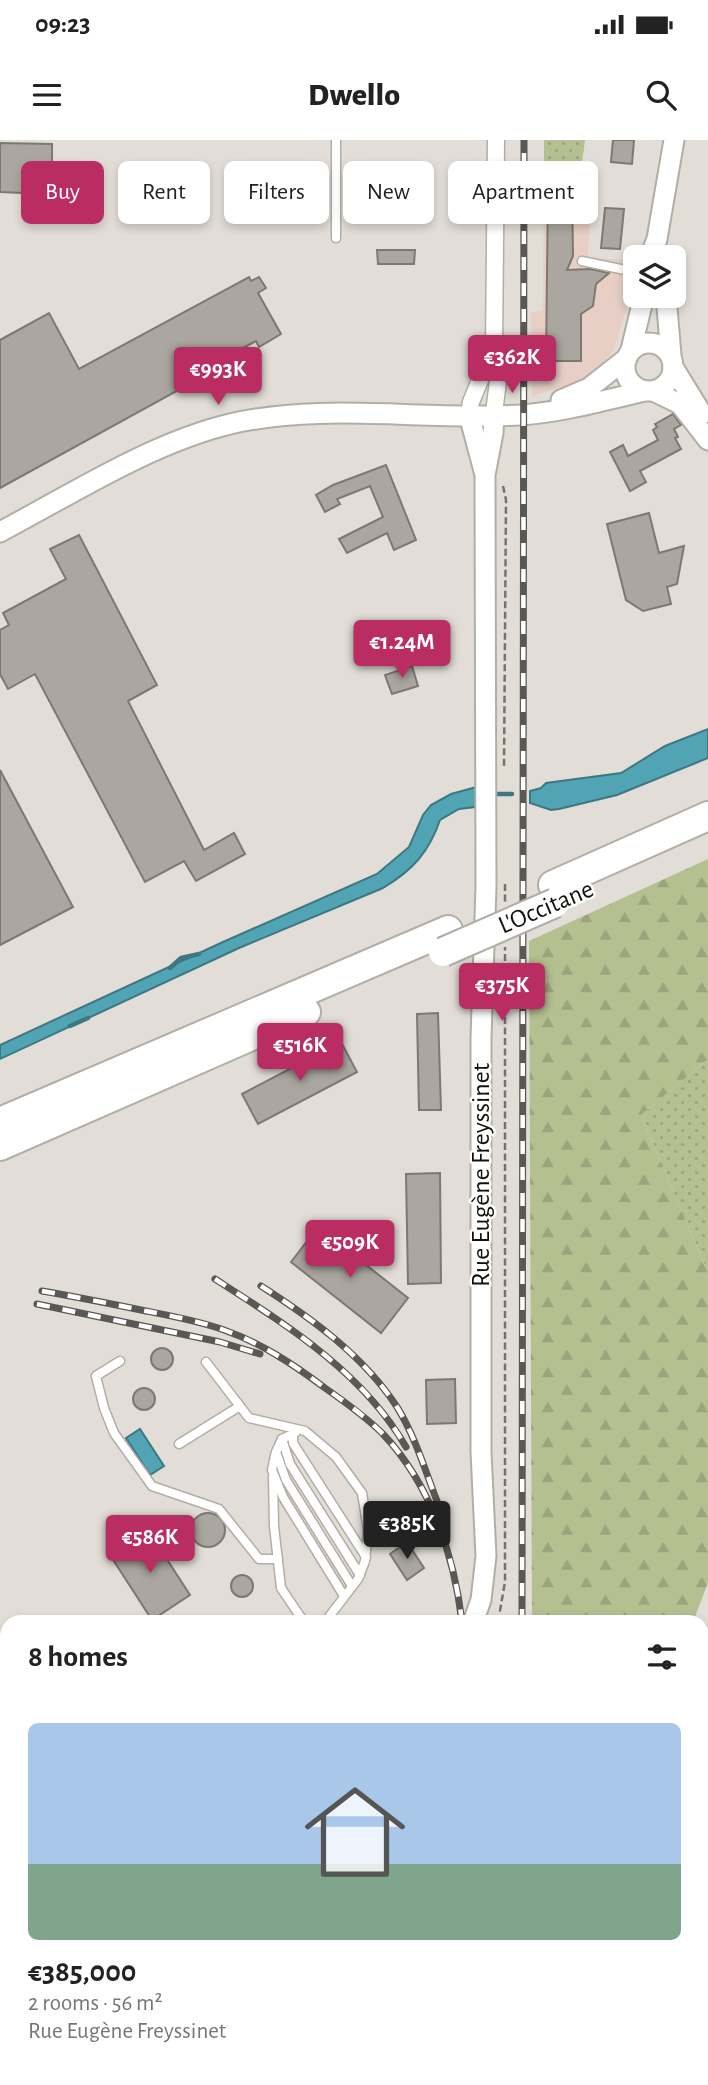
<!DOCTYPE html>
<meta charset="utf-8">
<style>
:root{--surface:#fff;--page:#f6f6f6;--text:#222;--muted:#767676;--line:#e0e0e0;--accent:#b92d63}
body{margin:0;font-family:"Alegreya Sans",sans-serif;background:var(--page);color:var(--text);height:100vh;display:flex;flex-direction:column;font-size:26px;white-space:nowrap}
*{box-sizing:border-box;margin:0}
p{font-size:23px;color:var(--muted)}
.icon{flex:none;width:38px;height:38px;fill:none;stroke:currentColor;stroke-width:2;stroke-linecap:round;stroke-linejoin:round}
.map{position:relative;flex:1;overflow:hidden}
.panel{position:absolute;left:0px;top:1475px;width:709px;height:471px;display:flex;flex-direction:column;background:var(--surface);border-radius:21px 21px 0 0;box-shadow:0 4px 10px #0003}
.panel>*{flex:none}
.guide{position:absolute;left:21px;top:21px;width:667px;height:63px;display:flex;gap:14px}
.controls{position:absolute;left:623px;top:105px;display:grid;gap:14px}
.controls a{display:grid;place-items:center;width:63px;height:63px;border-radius:10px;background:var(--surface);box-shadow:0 4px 10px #0003;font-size:35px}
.price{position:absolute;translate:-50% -60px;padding:0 16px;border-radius:7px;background:var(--accent);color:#fff;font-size:23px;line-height:46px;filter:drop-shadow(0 2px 4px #0008)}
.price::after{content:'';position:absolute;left:50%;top:42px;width:21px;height:16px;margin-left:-10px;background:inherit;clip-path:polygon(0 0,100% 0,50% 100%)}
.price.current{background:#222;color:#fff}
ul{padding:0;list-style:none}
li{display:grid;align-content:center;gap:14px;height:371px;padding:0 28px}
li+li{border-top:2px solid var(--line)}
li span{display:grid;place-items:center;height:217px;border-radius:10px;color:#555}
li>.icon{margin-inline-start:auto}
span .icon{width:126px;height:126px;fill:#fffc;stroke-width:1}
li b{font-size:30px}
h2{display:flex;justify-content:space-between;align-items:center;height:84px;padding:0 28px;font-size:30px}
.tag{padding:0 24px;border-radius:10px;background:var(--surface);box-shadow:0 4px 10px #0003;font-size:24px;line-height:63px}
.tag.current{background:var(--accent);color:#fff}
.status{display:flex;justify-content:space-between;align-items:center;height:49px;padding:0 35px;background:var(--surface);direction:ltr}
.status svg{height:19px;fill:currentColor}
header{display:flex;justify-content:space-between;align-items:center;height:91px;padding:0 28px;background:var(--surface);font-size:32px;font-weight:800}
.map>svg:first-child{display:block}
.commercial{fill:#e7cfc5}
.grass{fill:url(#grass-dots)}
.forest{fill:url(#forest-firs)}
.water{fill:#50a4b4;stroke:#3d7882;stroke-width:2}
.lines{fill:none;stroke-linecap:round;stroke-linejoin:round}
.stream{stroke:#3d7882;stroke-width:4.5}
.building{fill:#aba7a0;stroke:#7c7872;stroke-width:2}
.service-casing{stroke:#b2aea6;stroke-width:11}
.minor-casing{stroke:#b2aea6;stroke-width:19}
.tertiary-casing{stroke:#b2aea6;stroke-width:23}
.motorway-casing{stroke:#b2aea6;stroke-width:32}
.path{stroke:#75736e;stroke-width:2.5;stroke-dasharray:7 3.5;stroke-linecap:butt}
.service{stroke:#fff;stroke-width:8}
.minor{stroke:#fff;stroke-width:16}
.tertiary{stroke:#fff;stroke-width:19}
.motorway{stroke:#fff;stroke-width:28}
.rail-casing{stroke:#5a5854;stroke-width:7}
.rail{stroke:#fff;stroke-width:4.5;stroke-dasharray:13;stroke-linecap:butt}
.motorway-bridge-casing{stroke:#b2aea6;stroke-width:32;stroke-linecap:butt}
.motorway-bridge{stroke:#fff;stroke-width:28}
.labels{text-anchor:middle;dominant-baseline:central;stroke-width:5;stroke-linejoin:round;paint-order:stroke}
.street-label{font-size:26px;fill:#12110f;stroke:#fff}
</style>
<div class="status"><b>09:23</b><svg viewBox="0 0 49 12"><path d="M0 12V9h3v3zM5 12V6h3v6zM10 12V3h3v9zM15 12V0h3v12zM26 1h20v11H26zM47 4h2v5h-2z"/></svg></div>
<header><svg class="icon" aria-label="menu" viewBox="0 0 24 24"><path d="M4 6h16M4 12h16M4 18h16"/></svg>Dwello<svg class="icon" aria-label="search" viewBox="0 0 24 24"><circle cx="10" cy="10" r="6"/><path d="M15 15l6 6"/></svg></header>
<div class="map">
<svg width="708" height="1945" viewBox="0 0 708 1945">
<defs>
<pattern id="grass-dots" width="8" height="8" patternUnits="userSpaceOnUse" patternTransform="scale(1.75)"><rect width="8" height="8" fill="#b5c091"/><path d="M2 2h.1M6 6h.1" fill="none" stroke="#9ba47c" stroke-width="1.8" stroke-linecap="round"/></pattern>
<pattern id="forest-firs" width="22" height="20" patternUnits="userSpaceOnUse" patternTransform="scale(1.75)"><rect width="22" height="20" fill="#b5c091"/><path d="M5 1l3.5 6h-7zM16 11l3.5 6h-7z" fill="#9ba47c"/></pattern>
</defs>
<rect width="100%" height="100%" fill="#e2ded7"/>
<!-- commercial -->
<path class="commercial" d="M544,38L592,45L588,117L635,121L628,163L614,210L596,231L579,242L532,256L531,172L543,171Z"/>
<!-- grass -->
<g class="grass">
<path d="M544,0H585L579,44L544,38Z"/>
<path d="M708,919V1133L641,975Z"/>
</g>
<!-- forest -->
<g class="forest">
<path d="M708,719V919L641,975L708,1133V1443L693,1482H532L529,801Z"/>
<path d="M702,1819L708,1821V1945H652L653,1939H702Z"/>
</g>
<!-- water -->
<g class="water">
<path d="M708,589V618L617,655L559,669L551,670L530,663V651L541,648L546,643L621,633L665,606Z"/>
<path d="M476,647L475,667L459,669L440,680C429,712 413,730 383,748L239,808L0,919V905L223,802L377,734L409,707L423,675L431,665L451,654Z"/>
<path d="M140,1289L164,1326L150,1335L126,1298Z"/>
</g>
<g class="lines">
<!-- stream -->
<g class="stream">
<path d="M497,654H512"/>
<path d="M170,828L181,818L199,814"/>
<path d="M70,886L88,878"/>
</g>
</g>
<!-- building -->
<g class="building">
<path d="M613,0H634L632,24L611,22Z"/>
<path d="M0,3L52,4V28H63V70H22V53L0,52Z"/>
<path d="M548,49H572L573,116L567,130L590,129L609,133L596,144L593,166L581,174V221H546Z"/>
<path d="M605,68L624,69L620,109L601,108Z"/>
<path d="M377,110H415L414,124H378Z"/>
<path d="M249,137L251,141L259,137L266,148L258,153L281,194L259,207L256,201L218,221L225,233L195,250L191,243L0,348V200L49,173L79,229Z"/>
<path d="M673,274L681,285L674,289L678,297L675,298L681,309L640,331L646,342L630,351L610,312L623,305L628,316L658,300L653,290L657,287L655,284Z"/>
<path d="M386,325L416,400L394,410L387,393L347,413L339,399L383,377L370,346L337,359L340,364L325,372L316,355L333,345Z"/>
<path d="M649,373L659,413L684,406L677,444L667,447L671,464L643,471L626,460L607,384Z"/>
<path d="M79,395L157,545L128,561L204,710L234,693L245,714L196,741L184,721L145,742L35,534L8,549L0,534V490L9,485L3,473L66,439L50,409Z"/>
<path d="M412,526L418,546L392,554L385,535Z"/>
<path d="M0,630L73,767L0,805Z"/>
<path d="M438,873L441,970H419L417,874Z"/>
<path d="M341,902L357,932L258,984L242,954Z"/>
<path d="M440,1033L441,1143L408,1144L406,1034Z"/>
<path d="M318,1087L408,1158L381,1193L291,1122Z"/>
<circle cx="162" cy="1219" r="11"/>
<path d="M455,1239L456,1283L427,1284L426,1240Z"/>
<circle cx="144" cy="1259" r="11"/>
<circle cx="208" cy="1390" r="17"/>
<path d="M148,1390L190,1455L152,1480L110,1415Z"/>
<path d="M407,1402L424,1428L407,1440L390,1414Z"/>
<circle cx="242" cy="1446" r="11"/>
</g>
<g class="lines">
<!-- service casing -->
<g class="service-casing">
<g id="service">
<path d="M336,98V0"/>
<path d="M582,121L635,132"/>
<path d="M120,1221L96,1236L104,1268L114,1293L152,1346L219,1369L259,1419H278"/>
<path d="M206,1222L249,1278L305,1291L336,1317L362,1353L368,1390L365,1421L358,1439L325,1482"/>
<path d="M295,1293L293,1294V1303L366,1417"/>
<path d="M293,1294L282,1299L290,1324L360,1435"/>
<path d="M282,1299L276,1312L286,1340L352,1446"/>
<path d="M179,1304L240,1266"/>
<path d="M275,1315L272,1330L283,1357L344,1456"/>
<path d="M273,1337L274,1386L281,1448L304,1482"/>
<path d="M0,1595L7,1605"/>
</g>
</g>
<!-- minor casing -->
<g class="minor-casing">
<g id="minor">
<path d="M469,275L471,262L494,206"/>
<path d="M494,275C495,255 504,224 494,206L496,0"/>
<path d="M1,1945L2,1746"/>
</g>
</g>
<!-- tertiary casing -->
<g class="tertiary-casing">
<g id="tertiary">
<path d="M650,117L657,99L674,0"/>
<path d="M666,156L671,215"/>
<circle cx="649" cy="227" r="24"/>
<path d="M631,210L644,156"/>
<path d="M673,227L702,274"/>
<path d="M653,251L680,264L708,300"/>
<path d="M561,260L589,248L627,218"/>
<path d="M469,275L484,331"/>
<path d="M0,392C72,354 151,303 230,284C324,262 424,281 521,275C563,272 605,260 645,251"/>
<path d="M473,1482L481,1460L486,1416L481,1312V898L486,747L485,335L493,293L494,275"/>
<path d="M0,1750L7,1732"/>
</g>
</g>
<!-- motorway casing -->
<g class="motorway-casing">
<g id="motorway">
<path d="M553,745L708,676"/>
<path d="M0,982L448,790"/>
<path d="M0,1006L306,872"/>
</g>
</g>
<!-- path -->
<g class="path">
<path d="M503,346L506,360L504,629"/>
<path d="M505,744V762"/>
<path d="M498,1482L505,1442V807"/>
<path d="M702,1786L708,1769"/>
<path d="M638,1945L639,1939"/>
</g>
<!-- service -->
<use href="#service" class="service"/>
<!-- minor -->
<use href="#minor" class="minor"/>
<!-- tertiary -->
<use href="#tertiary" class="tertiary"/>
<!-- motorway -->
<use href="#motorway" class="motorway"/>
<!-- rail casing -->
<g class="rail-casing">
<g id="rail">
<path d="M215,1139C285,1184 363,1232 406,1307"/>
<path d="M261,1146C311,1178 364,1216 397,1267C415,1296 425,1330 437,1361"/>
<path d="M42,1151C77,1157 112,1164 146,1171C172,1176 199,1181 224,1190C261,1203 293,1224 325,1248C345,1262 366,1277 383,1294C431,1345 454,1415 462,1482"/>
<path d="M37,1164L220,1202L260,1214"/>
<path d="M522,1482L524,0"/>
<path d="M702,1528L708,1508"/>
<path d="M702,1558L708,1539"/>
<path d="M476,1945V1939"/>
<path d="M520,1945V1939"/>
<path d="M589,1945L591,1939"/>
</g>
</g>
<!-- rail -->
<use href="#rail" class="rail"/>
<!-- motorway-bridge casing -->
<g class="motorway-bridge-casing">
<path id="motorway-bridge" d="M443,812L555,763"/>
</g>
<!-- motorway-bridge -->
<use href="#motorway-bridge" class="motorway-bridge"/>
</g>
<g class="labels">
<!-- street labels -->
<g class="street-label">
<text transform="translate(546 767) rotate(-23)">L'Occitane</text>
<text transform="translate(481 1035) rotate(-90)">Rue Eugène Freyssinet</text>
</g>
</g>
</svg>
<div class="controls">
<a><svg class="icon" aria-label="layers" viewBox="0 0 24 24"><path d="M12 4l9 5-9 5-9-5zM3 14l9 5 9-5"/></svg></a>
</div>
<b class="price" style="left:512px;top:255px">€362K</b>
<b class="price" style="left:218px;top:267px">€993K</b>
<b class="price" style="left:402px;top:540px">€1.24M</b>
<b class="price" style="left:502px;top:883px">€375K</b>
<b class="price" style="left:300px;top:943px">€516K</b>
<b class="price" style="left:350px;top:1140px">€509K</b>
<b class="price current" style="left:407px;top:1421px">€385K</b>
<b class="price" style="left:150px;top:1435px">€586K</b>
<div class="guide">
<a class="tag current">Buy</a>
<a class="tag">Rent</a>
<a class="tag">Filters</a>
<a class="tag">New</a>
<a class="tag">Apartment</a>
</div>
<section class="panel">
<h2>8 homes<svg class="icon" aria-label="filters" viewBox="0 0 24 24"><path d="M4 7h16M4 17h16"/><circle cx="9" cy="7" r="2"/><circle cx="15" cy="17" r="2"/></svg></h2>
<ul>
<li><span style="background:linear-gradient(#a9c7e8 65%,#7fa58c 0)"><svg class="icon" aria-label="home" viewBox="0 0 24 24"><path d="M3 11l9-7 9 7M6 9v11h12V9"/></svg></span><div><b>€385,000</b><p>2 rooms · 56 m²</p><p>Rue Eugène Freyssinet</p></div></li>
</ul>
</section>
</div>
